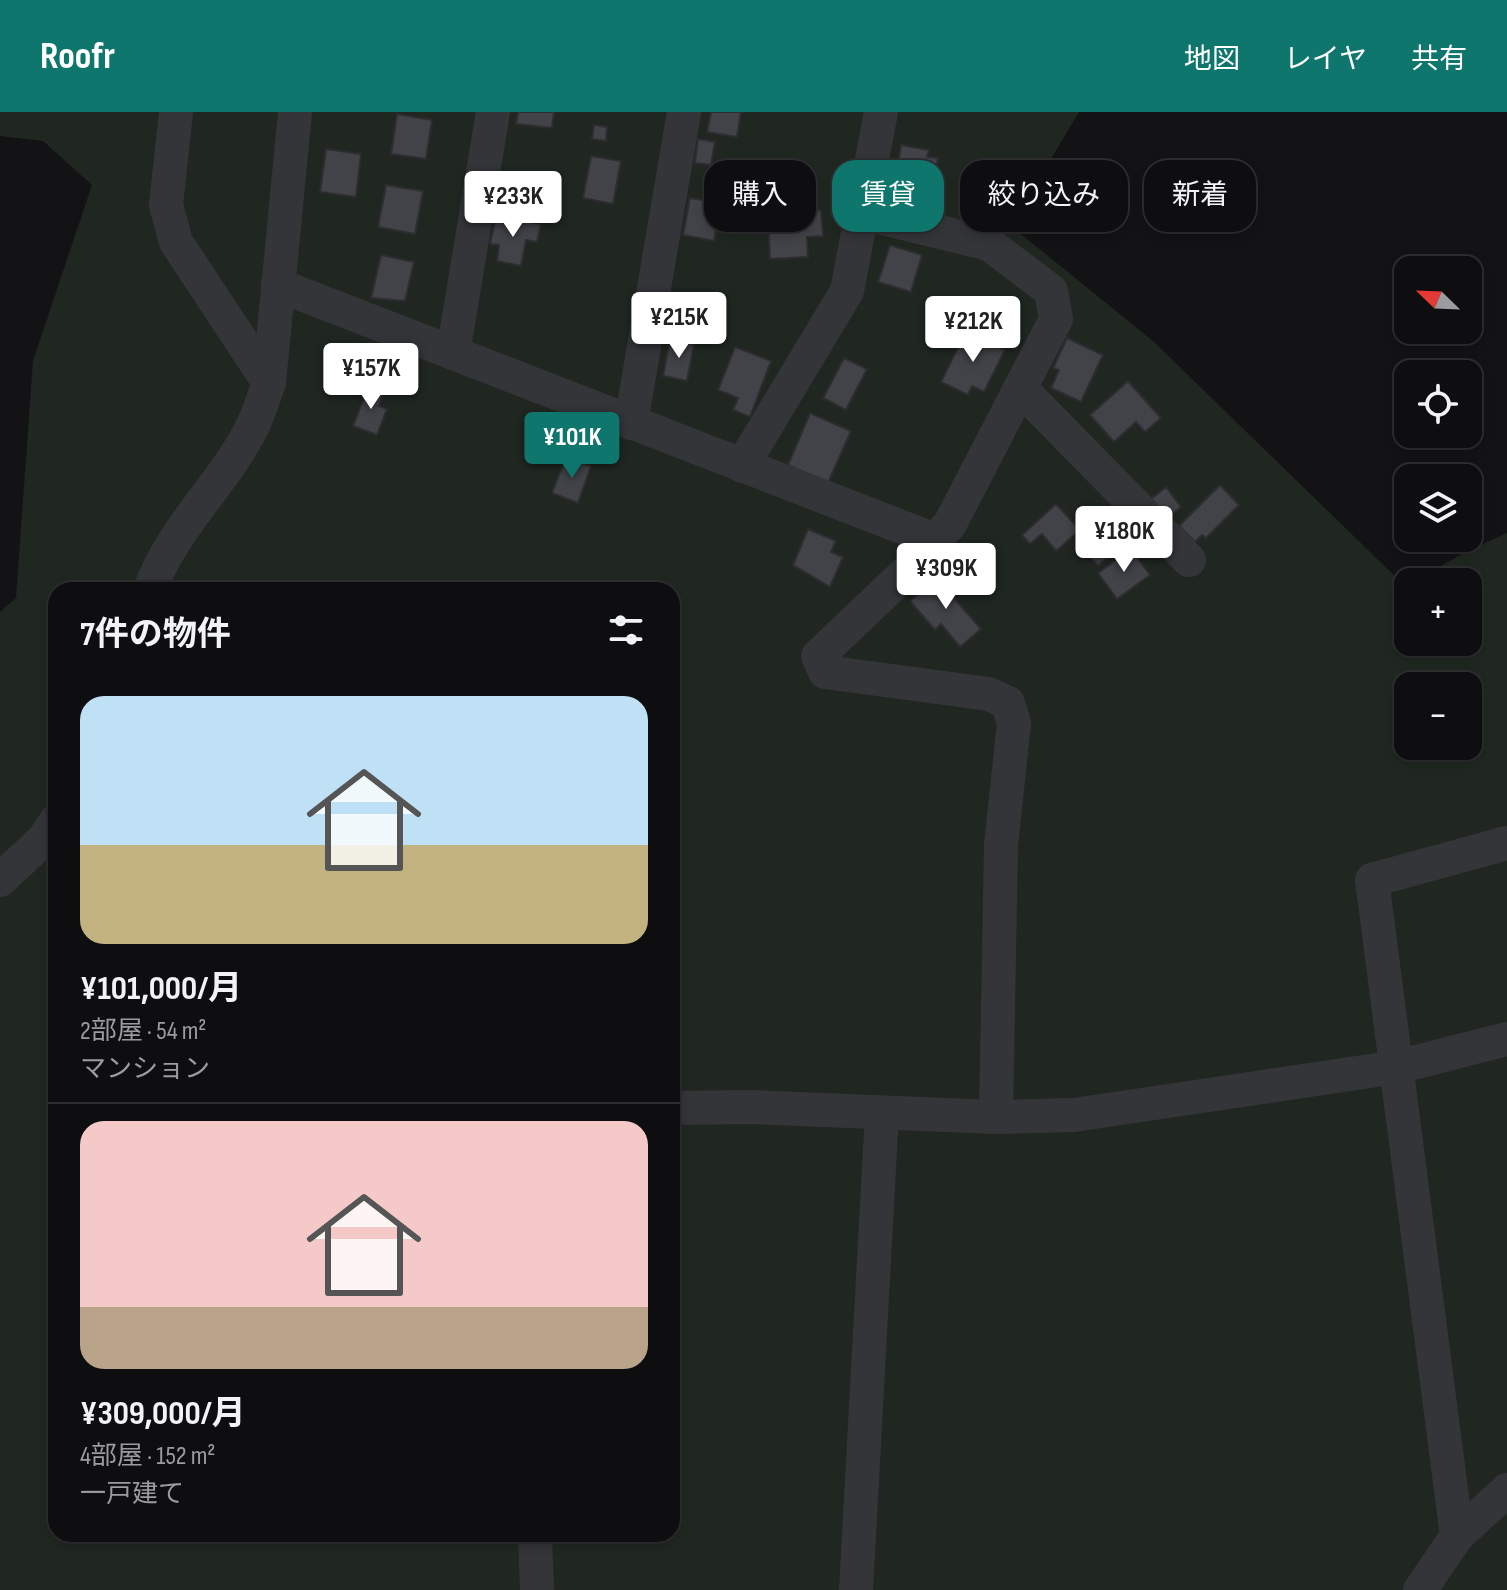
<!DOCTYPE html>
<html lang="ja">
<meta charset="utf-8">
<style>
:root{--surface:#0e0e10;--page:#1c1c1e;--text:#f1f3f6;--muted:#9b9c9f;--line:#2e2e30;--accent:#0f766e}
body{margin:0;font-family:"Sofia Sans Condensed","Noto Sans JP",sans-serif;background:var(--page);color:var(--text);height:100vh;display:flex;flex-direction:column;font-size:30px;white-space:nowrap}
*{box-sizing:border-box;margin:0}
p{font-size:26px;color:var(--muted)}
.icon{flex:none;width:44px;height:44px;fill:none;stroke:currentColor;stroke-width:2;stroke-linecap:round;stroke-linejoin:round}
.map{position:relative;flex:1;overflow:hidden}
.side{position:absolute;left:48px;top:470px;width:632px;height:960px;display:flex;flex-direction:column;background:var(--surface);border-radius:24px;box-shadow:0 4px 12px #0003,0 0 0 2px var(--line)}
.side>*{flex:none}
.guide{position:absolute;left:704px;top:48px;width:682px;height:72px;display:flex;gap:16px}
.needle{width:52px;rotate:293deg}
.controls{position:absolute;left:1394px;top:144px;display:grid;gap:16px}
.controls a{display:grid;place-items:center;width:88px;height:88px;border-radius:16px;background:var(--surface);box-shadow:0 4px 12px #0003,0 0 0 2px var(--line);font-size:40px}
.price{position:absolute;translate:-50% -68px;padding:0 18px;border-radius:8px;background:#fff;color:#222;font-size:26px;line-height:52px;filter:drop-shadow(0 2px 4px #0008)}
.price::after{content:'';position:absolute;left:50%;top:48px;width:24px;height:18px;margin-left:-12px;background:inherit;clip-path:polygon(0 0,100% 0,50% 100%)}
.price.current{background:var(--accent);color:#fff}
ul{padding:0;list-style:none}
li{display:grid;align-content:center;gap:16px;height:424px;padding:0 32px}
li+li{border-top:2px solid var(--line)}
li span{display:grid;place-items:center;height:248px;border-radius:24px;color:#555}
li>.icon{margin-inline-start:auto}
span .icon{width:144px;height:144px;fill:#fffc;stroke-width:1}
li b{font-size:34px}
h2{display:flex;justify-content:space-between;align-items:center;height:96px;padding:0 32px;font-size:34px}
.pill{padding:0 28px;border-radius:24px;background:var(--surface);box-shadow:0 4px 12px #0003,0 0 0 2px var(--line);font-size:28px;line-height:72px}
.pill.current{background:var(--accent);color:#fff}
header{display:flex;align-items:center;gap:48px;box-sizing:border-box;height:112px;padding:0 40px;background:var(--accent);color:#fff}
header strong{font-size:38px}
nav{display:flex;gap:44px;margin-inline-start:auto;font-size:28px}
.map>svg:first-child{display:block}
.green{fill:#202721;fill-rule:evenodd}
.building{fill:#424348;stroke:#2d2d31;stroke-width:2}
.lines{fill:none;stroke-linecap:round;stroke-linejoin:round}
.minor{stroke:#343539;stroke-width:34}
</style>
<header>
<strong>Roofr</strong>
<nav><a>地図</a><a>レイヤ</a><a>共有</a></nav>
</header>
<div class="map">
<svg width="1507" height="1478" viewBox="0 0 1507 1478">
<rect width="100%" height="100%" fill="#131315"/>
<!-- green -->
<path class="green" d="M0,0H1079L1011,114L1153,229L1405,474L1408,473V530H1468V470H1413L1469,438L1507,421V1478H0V500L16,486L33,249L92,73L43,29L0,24ZM56,478H672V1422H56ZM1408,574H1468V634H1408Z"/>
<!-- building -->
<g class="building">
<path d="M518,0H554L552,16L516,12Z"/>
<path d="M711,0H741L737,25L707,20Z"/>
<path d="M397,2L432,8L426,47L391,42Z"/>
<path d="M594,13L607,15L606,29L592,27Z"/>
<path d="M698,27L715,30L711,53L695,51Z"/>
<path d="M901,33L929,38L927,45L938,46L932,84L894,78Z"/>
<path d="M326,37L361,42L356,85L320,80Z"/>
<path d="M591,44L621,49L613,92L583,86Z"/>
<path d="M386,73L423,79L415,122L378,115Z"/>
<path d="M690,86L721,91L714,129L683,123Z"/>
<path d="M821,98L823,124L807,125L808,145L770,147L768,101Z"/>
<path d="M496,104L541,112L537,130L526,128L521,154L497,149L499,133L490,132Z"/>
<path d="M890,133L922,143L911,180L878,170Z"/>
<path d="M381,143L414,150L405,189L371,186Z"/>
<path d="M966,219L1005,238L984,280L972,274L968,283L941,270Z"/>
<path d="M1067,226L1103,243L1081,290L1051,276L1059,258L1053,256Z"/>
<path d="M670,228L694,232L687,269L663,264Z"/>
<path d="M735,235L771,249L750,305L733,298L738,286L718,278Z"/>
<path d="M373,237L383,241L377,260L367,257Z"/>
<path d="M389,244L399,247L392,267L382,263Z"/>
<path d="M844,246L867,257L846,298L823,286Z"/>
<path d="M1128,269L1161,306L1145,320L1136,310L1114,330L1090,303Z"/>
<path d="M369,273L385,279L379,294L387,297L377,323L353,314Z"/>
<path d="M810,301L851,319L828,371L788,353Z"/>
<path d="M566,345L591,354L578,391L552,381Z"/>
<path d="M1220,373L1239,393L1206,426L1202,423L1195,430L1179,414Z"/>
<path d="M1166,375L1181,395L1166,407L1151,387Z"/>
<path d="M1056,392L1080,418L1056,439L1042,422L1030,432L1022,423Z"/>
<path d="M808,417L836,429L831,440L843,445L830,475L793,453Z"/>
<path d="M1102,431L1112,441L1098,454L1088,443Z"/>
<path d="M1131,437L1150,463L1117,487L1098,461Z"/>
<path d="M948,465L960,479L953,485L981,517L960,535L941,512L935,518L910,489L930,472L935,477Z"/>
</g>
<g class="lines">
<!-- minor -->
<g class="minor">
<path d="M176,0L166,93L176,130L269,271"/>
<path d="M862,101L989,132L1051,179L1056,207L950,412L935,428"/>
<path d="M278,173L935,428L916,451L818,544L825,560L989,582L1008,591L1014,611L1001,733L996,1005"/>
<path d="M453,241L493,0"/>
<path d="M1020,276L1189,448"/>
<path d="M631,311L684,0"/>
<path d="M742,354L847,179L881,0"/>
<path d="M150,478C172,415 227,369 254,311C260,298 264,284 269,271L295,0"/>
<path d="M0,768L44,727L56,709"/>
<path d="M672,996L752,995L996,1005L1074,1003L1397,955L1507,927"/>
<path d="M535,1422L537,1478"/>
<path d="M1457,1424L1372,768L1507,731"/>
<path d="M856,1478L882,1001"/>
<path d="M1420,1478L1457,1424L1507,1378"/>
</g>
</g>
</svg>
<div class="controls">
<a><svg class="needle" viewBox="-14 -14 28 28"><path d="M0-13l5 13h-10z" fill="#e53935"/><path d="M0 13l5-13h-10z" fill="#9b9c9f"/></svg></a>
<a><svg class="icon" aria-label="locate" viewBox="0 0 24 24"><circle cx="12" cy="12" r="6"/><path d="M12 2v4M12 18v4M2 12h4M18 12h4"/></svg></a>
<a><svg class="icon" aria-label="layers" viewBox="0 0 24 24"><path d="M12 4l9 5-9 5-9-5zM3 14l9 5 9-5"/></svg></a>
<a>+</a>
<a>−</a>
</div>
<b class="price" style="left:513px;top:127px">¥233K</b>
<b class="price" style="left:679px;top:248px">¥215K</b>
<b class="price" style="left:973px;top:252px">¥212K</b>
<b class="price" style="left:371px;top:299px">¥157K</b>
<b class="price current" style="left:572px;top:368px">¥101K</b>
<b class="price" style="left:1124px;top:462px">¥180K</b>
<b class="price" style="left:946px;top:499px">¥309K</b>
<div class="guide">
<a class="pill">購入</a>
<a class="pill current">賃貸</a>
<a class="pill">絞り込み</a>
<a class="pill">新着</a>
</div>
<section class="side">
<h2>7件の物件<svg class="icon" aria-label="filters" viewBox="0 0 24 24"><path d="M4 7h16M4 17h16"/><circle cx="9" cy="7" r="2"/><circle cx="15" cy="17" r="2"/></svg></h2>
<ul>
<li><span style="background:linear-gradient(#bfe0f5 60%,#c2b280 0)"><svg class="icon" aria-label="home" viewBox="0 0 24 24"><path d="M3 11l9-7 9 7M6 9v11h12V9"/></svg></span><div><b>¥101,000/月</b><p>2部屋 · 54 m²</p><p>マンション</p></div></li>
<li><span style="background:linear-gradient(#f6c9c9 75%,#b9a48a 0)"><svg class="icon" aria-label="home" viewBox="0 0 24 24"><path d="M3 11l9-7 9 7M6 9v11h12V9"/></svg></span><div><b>¥309,000/月</b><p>4部屋 · 152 m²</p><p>一戸建て</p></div></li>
</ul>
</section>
</div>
